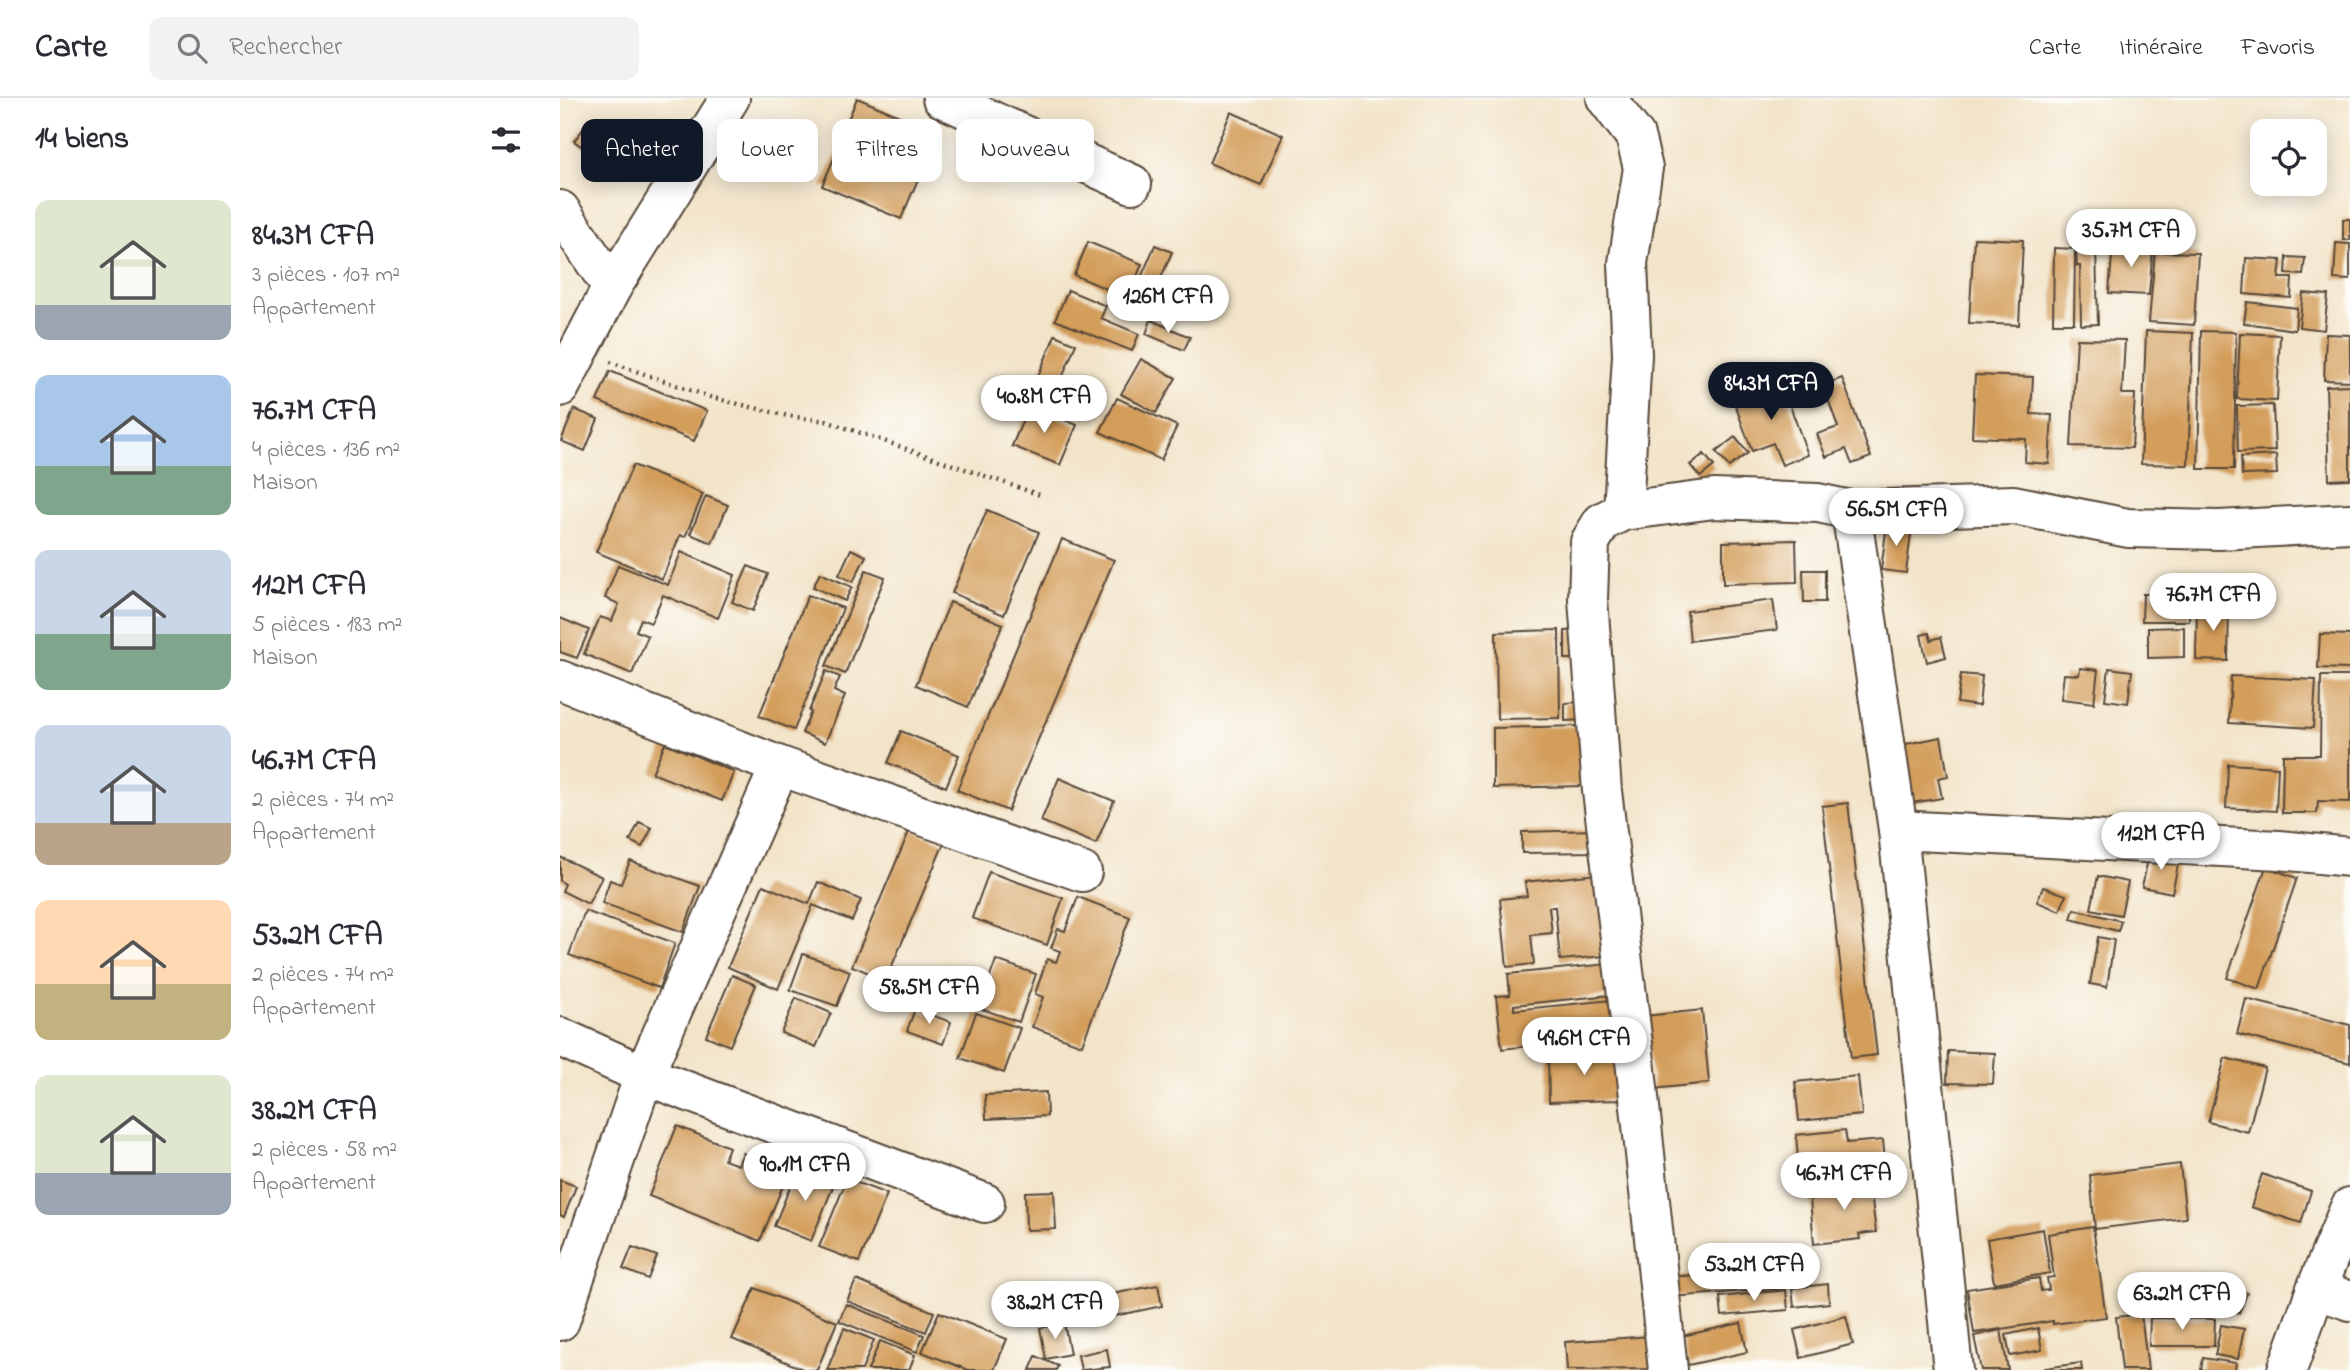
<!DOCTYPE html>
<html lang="fr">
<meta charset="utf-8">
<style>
:root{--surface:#fff;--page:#f2f2f3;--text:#2b2b33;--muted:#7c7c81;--line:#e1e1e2;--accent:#111827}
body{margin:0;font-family:"Indie Flower",sans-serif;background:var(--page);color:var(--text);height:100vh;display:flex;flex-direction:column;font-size:26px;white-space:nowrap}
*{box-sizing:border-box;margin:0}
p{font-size:23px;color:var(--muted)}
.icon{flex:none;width:38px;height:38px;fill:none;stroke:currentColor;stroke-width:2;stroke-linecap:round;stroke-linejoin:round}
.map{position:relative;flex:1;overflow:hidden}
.panel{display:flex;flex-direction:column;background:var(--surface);width:560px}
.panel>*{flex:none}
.top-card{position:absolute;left:21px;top:21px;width:665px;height:63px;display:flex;gap:14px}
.buttons{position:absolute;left:1690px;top:21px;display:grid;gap:14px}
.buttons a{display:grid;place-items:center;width:77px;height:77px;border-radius:14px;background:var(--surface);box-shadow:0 4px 18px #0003;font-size:35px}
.price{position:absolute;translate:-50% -60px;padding:0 16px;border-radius:24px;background:#fff;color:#222;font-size:23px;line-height:46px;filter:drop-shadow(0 2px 4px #0008)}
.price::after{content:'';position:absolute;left:50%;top:42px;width:21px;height:16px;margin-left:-10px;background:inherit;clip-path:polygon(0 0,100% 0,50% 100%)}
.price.active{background:var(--accent);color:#fff}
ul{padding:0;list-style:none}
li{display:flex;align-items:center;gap:21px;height:175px;padding:0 35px}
li span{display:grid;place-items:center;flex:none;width:196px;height:140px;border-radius:14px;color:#555}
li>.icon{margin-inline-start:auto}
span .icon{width:84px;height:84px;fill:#fffc;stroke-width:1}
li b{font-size:30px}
h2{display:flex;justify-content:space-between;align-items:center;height:84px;padding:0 35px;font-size:30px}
.tag{padding:0 24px;border-radius:14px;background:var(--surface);box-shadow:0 4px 18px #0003;font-size:24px;line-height:63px}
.tag.active{background:var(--accent);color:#fff}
header{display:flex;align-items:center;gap:42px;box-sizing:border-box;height:98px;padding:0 35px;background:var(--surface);border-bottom:2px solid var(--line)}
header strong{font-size:33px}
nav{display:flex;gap:38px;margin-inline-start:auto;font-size:24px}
.search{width:490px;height:63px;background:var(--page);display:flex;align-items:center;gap:18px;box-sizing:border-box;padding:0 24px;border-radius:14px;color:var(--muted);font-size:26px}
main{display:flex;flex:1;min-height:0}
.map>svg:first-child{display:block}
.building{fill:#d39d5a}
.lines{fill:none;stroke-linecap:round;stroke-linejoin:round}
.minor-casing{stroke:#564638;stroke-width:42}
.path{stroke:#564638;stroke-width:4.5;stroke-dasharray:2 5;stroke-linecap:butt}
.minor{stroke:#fff;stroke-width:38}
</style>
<header>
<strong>Carte</strong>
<div class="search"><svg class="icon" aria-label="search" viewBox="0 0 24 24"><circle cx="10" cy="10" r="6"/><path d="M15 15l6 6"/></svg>Rechercher</div>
<nav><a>Carte</a><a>Itinéraire</a><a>Favoris</a></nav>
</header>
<main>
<section class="panel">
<h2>14 biens<svg class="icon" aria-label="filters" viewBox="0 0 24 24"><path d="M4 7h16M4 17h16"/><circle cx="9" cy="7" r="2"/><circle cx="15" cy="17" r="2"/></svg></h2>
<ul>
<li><span style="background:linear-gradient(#dfe7d0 75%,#9aa5b1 0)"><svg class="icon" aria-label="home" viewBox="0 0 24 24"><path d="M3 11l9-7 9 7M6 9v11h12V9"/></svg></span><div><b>84.3M CFA</b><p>3 pièces · 107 m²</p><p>Appartement</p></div></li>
<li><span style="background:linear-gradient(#a9c7e8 65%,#7fa58c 0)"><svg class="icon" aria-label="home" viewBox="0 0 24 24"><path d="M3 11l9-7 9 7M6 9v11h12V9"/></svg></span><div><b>76.7M CFA</b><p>4 pièces · 136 m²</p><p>Maison</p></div></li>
<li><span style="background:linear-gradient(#c9d6e8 60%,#7fa58c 0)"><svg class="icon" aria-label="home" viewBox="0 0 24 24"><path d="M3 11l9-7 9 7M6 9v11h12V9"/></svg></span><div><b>112M CFA</b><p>5 pièces · 183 m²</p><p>Maison</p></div></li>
<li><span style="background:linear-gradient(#c9d6e8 70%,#b9a48a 0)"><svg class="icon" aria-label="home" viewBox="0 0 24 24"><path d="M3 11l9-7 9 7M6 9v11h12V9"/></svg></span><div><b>46.7M CFA</b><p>2 pièces · 74 m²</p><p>Appartement</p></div></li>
<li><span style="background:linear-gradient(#ffd9b3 60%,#c2b280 0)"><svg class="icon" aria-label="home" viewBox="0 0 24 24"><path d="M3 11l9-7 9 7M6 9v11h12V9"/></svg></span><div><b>53.2M CFA</b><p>2 pièces · 74 m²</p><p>Appartement</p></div></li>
<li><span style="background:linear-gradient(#dfe7d0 70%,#9aa5b1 0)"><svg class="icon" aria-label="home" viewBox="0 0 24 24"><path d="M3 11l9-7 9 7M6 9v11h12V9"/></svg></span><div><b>38.2M CFA</b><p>2 pièces · 58 m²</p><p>Appartement</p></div></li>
</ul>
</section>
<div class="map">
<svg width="1790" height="1272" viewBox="0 0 1790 1272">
<rect width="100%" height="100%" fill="#fdfcf7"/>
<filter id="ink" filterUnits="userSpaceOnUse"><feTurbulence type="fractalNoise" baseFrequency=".0143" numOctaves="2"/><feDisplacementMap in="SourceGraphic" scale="14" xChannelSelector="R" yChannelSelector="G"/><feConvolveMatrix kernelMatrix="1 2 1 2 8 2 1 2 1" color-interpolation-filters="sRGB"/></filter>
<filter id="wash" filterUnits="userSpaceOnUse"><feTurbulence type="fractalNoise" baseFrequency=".00686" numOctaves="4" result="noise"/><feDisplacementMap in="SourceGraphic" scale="28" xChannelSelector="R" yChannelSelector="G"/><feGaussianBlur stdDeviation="1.57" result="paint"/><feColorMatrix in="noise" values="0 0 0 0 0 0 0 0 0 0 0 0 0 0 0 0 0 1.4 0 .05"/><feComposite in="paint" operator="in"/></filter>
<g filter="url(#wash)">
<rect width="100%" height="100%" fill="#f2e4c9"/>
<g id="blocks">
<!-- building -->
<g class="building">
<path d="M297,0L377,34L360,75L280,41Z"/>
<path d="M671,14L723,37L701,87L649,65Z"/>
<path d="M30,22L65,47L49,68L14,43Z"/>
<path d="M177,25L196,35L183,60L164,51Z"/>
<path d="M197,40L213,48L206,62L190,55Z"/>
<path d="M280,46L359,79L341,121L262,88Z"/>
<rect x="1783" y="121" width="7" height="21"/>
<path d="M1414,140L1463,142L1459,227L1409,225Z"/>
<path d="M528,144L582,166L568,200L514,177Z"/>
<path d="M1553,145L1593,148L1589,197L1549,195Z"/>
<path d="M1776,145L1790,146V182L1774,181Z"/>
<path d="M595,147L612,154L595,194L578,187Z"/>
<path d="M1494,150L1515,151L1514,225H1493Z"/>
<path d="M1536,151L1538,226L1521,227L1520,168H1517L1516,152Z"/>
<path d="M1595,154L1638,155L1634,227L1589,224Z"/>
<path d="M1727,159L1745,160L1743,177L1726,176Z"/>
<path d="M1686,160L1721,162L1719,180H1732L1731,200L1684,196Z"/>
<path d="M508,192L546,208L541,220L579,236L572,253L495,222Z"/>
<path d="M1743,195L1768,197L1764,232L1739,229Z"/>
<path d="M1687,204L1737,210L1735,232L1684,225Z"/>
<path d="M591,222L630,239L624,252L586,236Z"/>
<path d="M1586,233L1633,235L1628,367L1581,366Z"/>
<path d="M1641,233L1676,234L1674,371H1638Z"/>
<path d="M1680,235L1720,237L1717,303L1677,301Z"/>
<path d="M1766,236L1790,237V283L1764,282Z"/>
<path d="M495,237L516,246L493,302L472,293Z"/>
<path d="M1517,241L1565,242L1562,296H1575L1572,350L1511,348Z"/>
<path d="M581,261L616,280L596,315L561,296Z"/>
<path d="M50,273L147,313L134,343L37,303Z"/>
<path d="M1415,277L1473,279L1471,316L1492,317L1489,366L1465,364L1466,341L1412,339Z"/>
<path d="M1282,280L1311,359L1292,366L1286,351L1266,359L1257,336L1278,329L1263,287Z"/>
<path d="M1221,283L1248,357L1222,367L1213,345L1192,353L1173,301Z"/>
<path d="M1790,287V381L1769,382L1766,288Z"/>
<path d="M557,300L617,328L601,362L540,334Z"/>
<path d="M469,307L517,327L500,367L452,348Z"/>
<path d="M1713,307L1715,353L1678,354L1677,308Z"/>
<path d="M14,311L38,321L25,353L1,343Z"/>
<path d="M1175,339L1188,355L1169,369L1156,354Z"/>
<path d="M1144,356L1154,368L1140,379L1130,367Z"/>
<path d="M1716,357L1717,376L1682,377L1681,359Z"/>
<path d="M73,367L143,396L125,439L120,437L102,481L36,454Z"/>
<path d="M146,398L168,407L152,445L130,436Z"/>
<path d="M427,412L479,434L444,517L392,495Z"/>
<path d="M1327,425L1352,428L1346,475L1321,472Z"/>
<path d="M502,441L554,462L448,713L397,692Z"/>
<path d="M1236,442L1237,484L1163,486V444Z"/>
<path d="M291,451L306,458L293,484L279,477Z"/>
<path d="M121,454L175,477L158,520L103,497L91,525L81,521L76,533L88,538L72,576L24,556L40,519L52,523L59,506L45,500L58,467L108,487Z"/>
<path d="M188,468L208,476L193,513L172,504Z"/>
<path d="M306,472L325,479L285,576L266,568Z"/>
<path d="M1243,472H1265V504H1244Z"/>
<path d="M260,475L292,489L285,503L253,489Z"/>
<path d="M1583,496H1630L1629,523H1582Z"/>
<path d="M248,497L283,510L234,632L199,618Z"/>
<path d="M1213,502L1217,532L1130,543L1127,513Z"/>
<path d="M390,504L443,526L408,609L356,587Z"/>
<path d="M1637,508H1669L1668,563L1636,562Z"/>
<path d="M0,520L29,532L17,560L0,554Z"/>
<path d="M1624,529V559L1588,560V530Z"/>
<path d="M999,532L1000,620L937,621L936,534Z"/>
<path d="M1023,532L1024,561H1005V533Z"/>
<path d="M1369,535L1371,542L1381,539L1386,559L1367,564L1361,537Z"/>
<path d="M1760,536L1790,537V571L1758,570Z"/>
<path d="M1520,570L1538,572L1534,605L1501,601L1504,576L1519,577Z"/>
<path d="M1549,570L1572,573L1568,605L1545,602Z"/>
<path d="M266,573L280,579L274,593L285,598L265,645L242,635L251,614L249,613Z"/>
<path d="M1401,576L1422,578L1419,608L1397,605Z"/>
<path d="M1671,578L1756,582L1753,630L1669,625Z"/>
<path d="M1761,578H1790V704L1758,703L1757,715H1722L1723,657H1760Z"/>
<path d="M1024,604V622L1005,623V605Z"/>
<path d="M1024,628L1025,688L933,690V630Z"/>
<path d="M341,633L399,657L386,689L328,665Z"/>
<path d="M1381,639L1388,678L1378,680L1382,700L1352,705L1341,647Z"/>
<path d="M105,645L174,674L162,703L92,675Z"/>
<path d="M1668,666L1718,669L1716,713L1666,710Z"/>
<path d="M499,680L554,703L536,746L481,723Z"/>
<path d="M1288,705L1317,957L1291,960L1262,708Z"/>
<path d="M79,724L92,730L82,749L70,743Z"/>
<path d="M350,731L384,745L326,882L292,868Z"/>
<path d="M1035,732V754L962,755V734Z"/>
<path d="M1590,752L1620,758L1612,795L1582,789Z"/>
<path d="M0,759L42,779L28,806L2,793L5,786L0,783Z"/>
<path d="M70,763L140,788L123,834L42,805L50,782L61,786Z"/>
<path d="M1706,769L1737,780L1699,891L1667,880Z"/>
<path d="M429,774L503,800L487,847L412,820Z"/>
<path d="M1037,776L1045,858L1000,862L995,809H989L992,835L971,837L974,866L947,869L940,801L967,798L965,784Z"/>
<path d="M1538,778L1568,784L1561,817L1531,811Z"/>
<path d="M258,784L301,802L292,823L253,807L218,891L168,869L203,787L249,806Z"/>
<path d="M1483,789L1506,797L1500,813L1477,804Z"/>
<path d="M518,799L570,819L522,947L472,929L483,899L475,896L487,861L496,864L500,853L491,850L498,831L505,833Z"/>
<path d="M1514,811L1561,823L1558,833L1511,821Z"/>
<path d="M25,813L115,845L99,890L9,857Z"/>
<path d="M1538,839L1554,842L1547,889L1530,886Z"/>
<path d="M243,856L290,873L277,908L230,892Z"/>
<path d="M436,862L476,876L459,924L419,910Z"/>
<path d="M1048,866L1051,897L954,907V912L1052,902L1055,939L942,951L936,898L950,897L948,876Z"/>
<path d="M172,877L196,887L170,948L146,938Z"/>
<path d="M236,900L271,915L256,949L221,935Z"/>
<path d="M1686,901L1790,927V965L1677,936Z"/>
<path d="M355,911L391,924L383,946L347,933Z"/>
<path d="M1142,912L1149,985L1093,991L1085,918Z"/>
<path d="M416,915L460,930L444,975L400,960Z"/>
<path d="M1388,953L1435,955L1433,986L1387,985Z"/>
<path d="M1059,955L1060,1002L989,1004L988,956Z"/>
<path d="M1665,960L1705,970L1688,1034L1648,1024Z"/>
<path d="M1298,978L1302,1017L1239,1023L1235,984Z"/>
<path d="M486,994L487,1018L426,1021L425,997Z"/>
<path d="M117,1028L169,1049L164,1062L178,1067L183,1055L229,1073L200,1143L89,1098Z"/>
<path d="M1285,1032L1287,1045L1323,1042L1325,1063L1239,1072L1236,1037Z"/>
<path d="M1325,1066L1327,1091L1307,1093L1304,1068Z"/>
<path d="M1620,1066L1626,1120L1535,1131L1530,1077Z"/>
<path d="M239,1067L276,1081L251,1143L214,1128Z"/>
<path d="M1301,1069L1304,1096L1311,1095L1316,1134L1299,1136L1300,1141L1254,1146L1250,1101L1283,1098L1280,1071Z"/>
<path d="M1702,1076L1751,1093L1741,1125L1691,1109Z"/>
<path d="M287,1081L327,1096L299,1164L259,1149Z"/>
<path d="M0,1082L16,1088L4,1119L0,1117Z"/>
<path d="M494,1093L496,1131L466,1132L465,1094Z"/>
<path d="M1533,1129L1546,1219L1493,1226V1223L1414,1235L1407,1191L1479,1180L1481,1193L1489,1192L1487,1180L1494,1179L1488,1136Z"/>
<path d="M1483,1131L1490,1175L1434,1185L1427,1141Z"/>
<path d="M72,1149L97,1158L88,1181L63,1171Z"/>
<path d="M1222,1170L1224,1190L1112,1199L1110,1179Z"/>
<path d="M1647,1181L1687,1195L1679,1215L1660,1208L1662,1202L1642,1196Z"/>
<path d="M296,1182L374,1214L366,1234L287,1203Z"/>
<path d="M1268,1186L1269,1205L1234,1209L1232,1190Z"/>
<path d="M598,1187L602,1208L531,1223L527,1201Z"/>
<path d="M195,1190L277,1224L257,1272H245L172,1241Z"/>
<path d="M1226,1192L1228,1212L1162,1218L1160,1199Z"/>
<path d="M286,1206L364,1237L357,1254L279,1223Z"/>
<path d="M379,1214L447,1241L434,1272H408L362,1254Z"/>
<path d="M1581,1216L1588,1272H1562L1556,1219Z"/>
<path d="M1286,1218L1293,1246L1241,1260L1234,1232Z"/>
<path d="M1590,1220L1655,1221L1654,1248H1589Z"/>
<path d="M504,1225L510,1256L486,1261L480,1230Z"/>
<path d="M1181,1225L1187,1254L1128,1267L1122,1238Z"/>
<path d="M1661,1227L1684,1231L1678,1261L1655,1257Z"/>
<path d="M284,1230L314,1242L302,1272H267Z"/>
<path d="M1478,1230L1482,1252L1450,1258L1446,1237Z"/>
<path d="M1441,1232L1448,1272H1421L1414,1238Z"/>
<path d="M1091,1238L1093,1271L1007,1272L1005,1244Z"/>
<path d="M320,1243L355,1257L349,1272H308Z"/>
<path d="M547,1251L550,1269L521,1272L518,1257Z"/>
<path d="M476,1258L498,1268L496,1272H470Z"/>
<path d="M1643,1260L1676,1265L1675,1272H1641Z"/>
<path d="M1521,1265L1522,1272H1485V1270Z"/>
</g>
</g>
</g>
<g filter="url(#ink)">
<use href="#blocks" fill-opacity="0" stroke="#564638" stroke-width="2"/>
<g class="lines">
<!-- minor casing -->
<g class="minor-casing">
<g id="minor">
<path d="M382,0L572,86"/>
<path d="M1046,0L1075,38L1083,70L1068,165L1072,257L1063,413"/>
<path d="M0,112L52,189"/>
<path d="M0,289L52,189L170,0"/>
<path d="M1291,412L1338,732L1393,1272"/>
<path d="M0,582L220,668L522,774"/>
<path d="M1338,732L1719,752L1790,759"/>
<path d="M0,939L84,977L425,1105"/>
<path d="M1790,1109L1756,1191L1790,1203"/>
<path d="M0,1223L84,977L220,668"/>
<path d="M1108,1272L1076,971L1042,693L1028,501L1030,444L1042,424L1063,413L1154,401L1258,405L1291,412L1454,407L1568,430L1659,432L1790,425"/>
<path d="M1727,1272L1756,1191"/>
</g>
</g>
<!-- path -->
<path class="path" d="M50,264L150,299L228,318L266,323L480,397"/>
<!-- minor -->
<use href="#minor" class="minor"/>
</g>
</g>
</svg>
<div class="buttons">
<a><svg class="icon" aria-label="locate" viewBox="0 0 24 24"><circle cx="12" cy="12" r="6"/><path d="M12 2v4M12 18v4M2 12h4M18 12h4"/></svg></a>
</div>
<b class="price" style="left:1571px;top:171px">35.7M CFA</b>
<b class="price" style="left:608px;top:237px">126M CFA</b>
<b class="price active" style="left:1211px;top:324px">84.3M CFA</b>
<b class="price" style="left:484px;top:337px">40.8M CFA</b>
<b class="price" style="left:1336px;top:450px">56.5M CFA</b>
<b class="price" style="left:1653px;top:535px">76.7M CFA</b>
<b class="price" style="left:1601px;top:774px">112M CFA</b>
<b class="price" style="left:369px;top:928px">58.5M CFA</b>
<b class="price" style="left:1024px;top:979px">49.6M CFA</b>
<b class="price" style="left:245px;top:1105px">90.1M CFA</b>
<b class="price" style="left:1284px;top:1114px">46.7M CFA</b>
<b class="price" style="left:1194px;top:1205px">53.2M CFA</b>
<b class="price" style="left:1622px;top:1234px">63.2M CFA</b>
<b class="price" style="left:495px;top:1243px">38.2M CFA</b>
<div class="top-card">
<a class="tag active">Acheter</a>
<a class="tag">Louer</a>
<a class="tag">Filtres</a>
<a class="tag">Nouveau</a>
</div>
</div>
</main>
